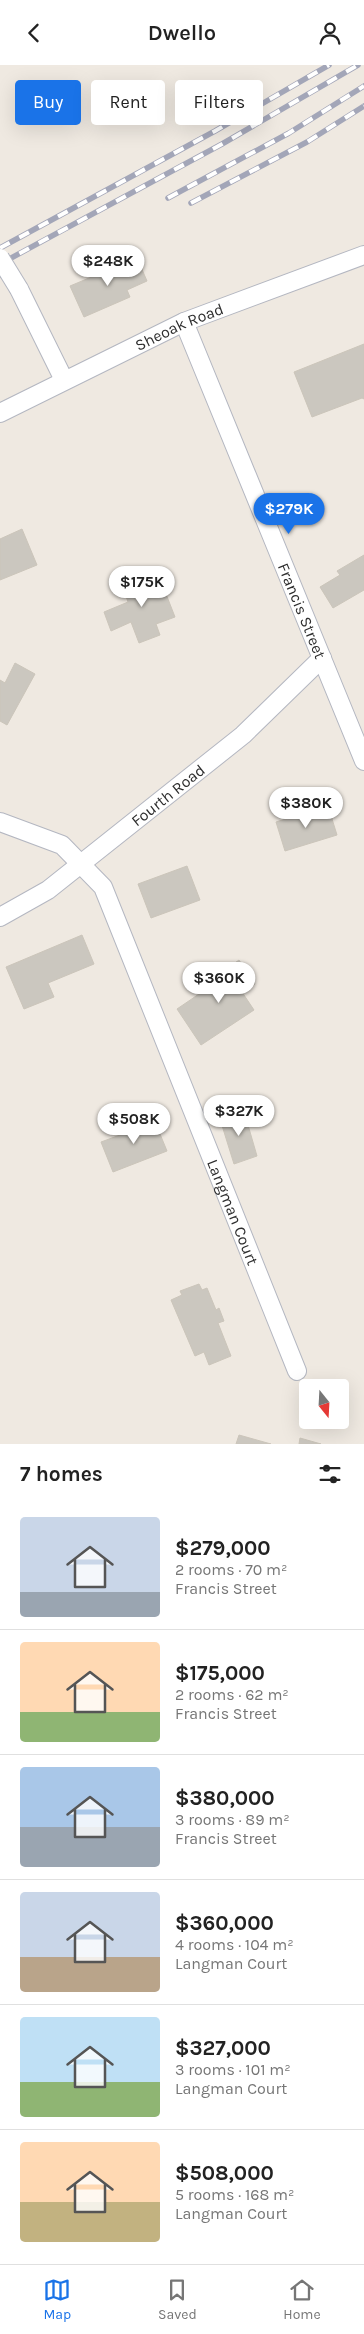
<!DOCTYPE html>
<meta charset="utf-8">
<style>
:root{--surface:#fff;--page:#f2f2f2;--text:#222;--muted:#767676;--line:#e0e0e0;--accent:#1a73e8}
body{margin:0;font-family:Karla,sans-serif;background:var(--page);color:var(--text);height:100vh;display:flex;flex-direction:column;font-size:19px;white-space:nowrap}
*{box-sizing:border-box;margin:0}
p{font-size:16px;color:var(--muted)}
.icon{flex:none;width:28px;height:28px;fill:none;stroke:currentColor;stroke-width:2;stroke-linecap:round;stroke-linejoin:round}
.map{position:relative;height:1379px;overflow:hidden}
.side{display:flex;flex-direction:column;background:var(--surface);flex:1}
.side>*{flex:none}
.hud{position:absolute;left:15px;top:15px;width:335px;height:45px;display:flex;gap:10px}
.needle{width:32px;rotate:162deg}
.controls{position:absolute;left:299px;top:1314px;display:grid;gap:10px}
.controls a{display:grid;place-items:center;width:50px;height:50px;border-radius:5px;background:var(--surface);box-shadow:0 5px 20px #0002;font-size:25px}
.price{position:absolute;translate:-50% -42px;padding:0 11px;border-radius:18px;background:#fff;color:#222;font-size:16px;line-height:32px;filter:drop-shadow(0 1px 2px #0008)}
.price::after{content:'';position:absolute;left:50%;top:30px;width:15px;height:11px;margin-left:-8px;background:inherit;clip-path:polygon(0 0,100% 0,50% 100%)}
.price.current{background:var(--accent);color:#fff}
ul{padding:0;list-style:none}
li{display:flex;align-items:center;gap:15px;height:125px;padding:0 20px}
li+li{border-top:1px solid var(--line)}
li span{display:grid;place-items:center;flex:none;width:140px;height:100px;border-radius:5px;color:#555}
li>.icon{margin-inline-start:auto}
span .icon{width:60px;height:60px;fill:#fffc;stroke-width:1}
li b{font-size:21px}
h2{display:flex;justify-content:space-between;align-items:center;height:60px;padding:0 20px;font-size:21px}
.pill{padding:0 18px;border-radius:5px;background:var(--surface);box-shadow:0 5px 20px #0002;font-size:18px;line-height:45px}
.pill.current{background:var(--accent);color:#fff}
header{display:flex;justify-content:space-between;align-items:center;height:65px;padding:0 20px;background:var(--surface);font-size:22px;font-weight:600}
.dock{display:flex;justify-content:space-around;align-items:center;height:70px;border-top:1px solid var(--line);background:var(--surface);font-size:14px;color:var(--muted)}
.dock a{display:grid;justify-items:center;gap:2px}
.dock .current{color:var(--accent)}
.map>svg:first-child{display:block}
.building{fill:#cbc7bf;stroke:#cbc5ba}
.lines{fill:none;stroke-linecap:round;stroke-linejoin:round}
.street-casing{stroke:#b4b7c1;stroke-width:20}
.street{stroke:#fff;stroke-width:18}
.rail-casing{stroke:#a3a6b8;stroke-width:5.5}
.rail{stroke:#fff;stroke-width:4;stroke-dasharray:11;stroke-linecap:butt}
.street-bridge-casing{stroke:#b4b7c1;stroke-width:20;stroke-linecap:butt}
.street-bridge{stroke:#fff;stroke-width:18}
.labels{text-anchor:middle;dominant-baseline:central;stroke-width:4.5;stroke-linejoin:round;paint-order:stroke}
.street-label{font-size:16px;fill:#2e2e2e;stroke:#fff}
</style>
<header><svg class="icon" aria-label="back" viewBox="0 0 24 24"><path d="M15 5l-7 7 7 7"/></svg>Dwello<svg class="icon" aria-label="person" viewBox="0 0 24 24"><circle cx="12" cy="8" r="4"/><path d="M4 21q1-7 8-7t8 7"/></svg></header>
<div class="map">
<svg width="364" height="1379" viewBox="0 0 364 1379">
<rect width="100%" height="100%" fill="#efe9e1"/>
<!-- building -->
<g class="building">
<path d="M137,193L147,216L127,225L130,232L84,252L70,221Z"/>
<path d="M364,279V334L362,333L312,352L294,307Z"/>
<path d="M22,464L37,500L0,515V474Z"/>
<path d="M364,490V525L333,543L320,522L340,510L337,506Z"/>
<path d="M157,506L175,552L156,559L160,570L139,578L131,557L111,566L104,547L128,537L122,520Z"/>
<path d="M15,598L35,609L7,660L0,656V615L5,618Z"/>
<path d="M328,741L337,770L285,786L276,757Z"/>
<path d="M187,801L200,835L151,853L138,819Z"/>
<path d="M82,870L94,899L48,918L54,932L24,944L6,902Z"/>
<path d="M239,895L255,919L242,927L254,945L201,980L177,944L224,912L221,908Z"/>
<path d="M247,1046L251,1059L248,1060L257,1091L234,1099L220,1054Z"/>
<path d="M153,1052L167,1086L113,1107L101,1077L131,1066L129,1061Z"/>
<path d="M199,1219L202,1225L207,1223L216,1245L219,1243L224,1256L218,1258L231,1291L209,1300L204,1287L195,1291L171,1235L182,1230L180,1226Z"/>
<path d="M239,1370L271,1379H236Z"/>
<path d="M300,1373L321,1379H299Z"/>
</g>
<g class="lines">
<!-- street casing -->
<g class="street-casing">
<g id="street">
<path d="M19,224L64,315"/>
<path id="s1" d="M184,257L364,696"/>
<path id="s2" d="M0,348L184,257L364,190"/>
<path id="s3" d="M0,757L62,780L103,822L297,1306"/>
<path id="s4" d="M0,852L48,825L243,670L322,593"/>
</g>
</g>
<!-- street -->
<use href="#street" class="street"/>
<!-- rail casing -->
<g class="rail-casing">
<g id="rail">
<path d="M168,133L289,68L364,21"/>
<path d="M191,138L307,77L364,41"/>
<path d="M0,183L215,66L329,0"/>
<path d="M0,199L222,79L358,0"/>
</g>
</g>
<!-- rail -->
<use href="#rail" class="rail"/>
<!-- street-bridge casing -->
<g class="street-bridge-casing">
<path id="street-bridge" d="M0,193L19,224"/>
</g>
<!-- street-bridge -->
<use href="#street-bridge" class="street-bridge"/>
</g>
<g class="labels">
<!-- street labels -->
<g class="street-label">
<text stroke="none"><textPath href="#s2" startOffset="199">Sheoak Road</textPath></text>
<text stroke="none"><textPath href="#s1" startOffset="312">Francis Street</textPath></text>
<text stroke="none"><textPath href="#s4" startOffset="208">Fourth Road</textPath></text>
<text stroke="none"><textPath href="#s3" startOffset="475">Langman Court</textPath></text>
</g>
</g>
</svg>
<div class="controls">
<a><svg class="needle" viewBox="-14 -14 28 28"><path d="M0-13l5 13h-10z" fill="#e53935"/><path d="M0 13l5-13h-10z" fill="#767676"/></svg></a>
</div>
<b class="price" style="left:108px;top:222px">$248K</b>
<b class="price current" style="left:289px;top:470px">$279K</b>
<b class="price" style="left:142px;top:543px">$175K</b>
<b class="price" style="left:306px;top:764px">$380K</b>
<b class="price" style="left:219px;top:939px">$360K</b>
<b class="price" style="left:239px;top:1072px">$327K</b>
<b class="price" style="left:134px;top:1080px">$508K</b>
<div class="hud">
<a class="pill current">Buy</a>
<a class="pill">Rent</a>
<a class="pill">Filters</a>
</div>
</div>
<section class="side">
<h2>7 homes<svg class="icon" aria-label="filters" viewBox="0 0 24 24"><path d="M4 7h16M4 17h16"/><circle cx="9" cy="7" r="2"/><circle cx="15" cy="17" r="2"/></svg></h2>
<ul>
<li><span style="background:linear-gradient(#c9d6e8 75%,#9aa5b1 0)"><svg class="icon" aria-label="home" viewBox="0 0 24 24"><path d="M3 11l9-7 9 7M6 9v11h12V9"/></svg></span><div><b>$279,000</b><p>2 rooms · 70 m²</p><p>Francis Street</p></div></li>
<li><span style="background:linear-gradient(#ffd9b3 70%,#8fb573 0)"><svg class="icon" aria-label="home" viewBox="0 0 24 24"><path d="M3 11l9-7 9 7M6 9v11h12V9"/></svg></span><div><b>$175,000</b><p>2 rooms · 62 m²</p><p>Francis Street</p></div></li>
<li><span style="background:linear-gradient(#a9c7e8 60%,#9aa5b1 0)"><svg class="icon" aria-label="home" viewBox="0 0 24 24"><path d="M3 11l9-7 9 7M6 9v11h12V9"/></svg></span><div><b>$380,000</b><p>3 rooms · 89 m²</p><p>Francis Street</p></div></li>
<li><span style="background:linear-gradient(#c9d6e8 65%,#b9a48a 0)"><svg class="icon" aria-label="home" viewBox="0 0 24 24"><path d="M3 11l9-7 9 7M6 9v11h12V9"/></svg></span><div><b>$360,000</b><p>4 rooms · 104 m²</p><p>Langman Court</p></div></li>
<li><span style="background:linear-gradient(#bfe0f5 65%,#8fb573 0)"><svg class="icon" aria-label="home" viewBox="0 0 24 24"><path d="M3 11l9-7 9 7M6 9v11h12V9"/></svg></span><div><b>$327,000</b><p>3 rooms · 101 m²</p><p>Langman Court</p></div></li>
<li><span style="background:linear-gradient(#ffd9b3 60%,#c2b280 0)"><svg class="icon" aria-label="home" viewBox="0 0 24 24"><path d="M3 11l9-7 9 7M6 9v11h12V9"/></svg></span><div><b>$508,000</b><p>5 rooms · 168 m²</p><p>Langman Court</p></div></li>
</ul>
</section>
<nav class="dock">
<a class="current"><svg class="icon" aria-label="map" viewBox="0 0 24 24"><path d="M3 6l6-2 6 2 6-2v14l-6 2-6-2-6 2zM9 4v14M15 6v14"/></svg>Map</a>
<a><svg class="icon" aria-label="saved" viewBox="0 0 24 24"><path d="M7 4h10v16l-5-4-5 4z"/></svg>Saved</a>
<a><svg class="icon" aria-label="home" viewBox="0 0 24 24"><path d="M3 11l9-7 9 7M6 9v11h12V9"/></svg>Home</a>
</nav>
